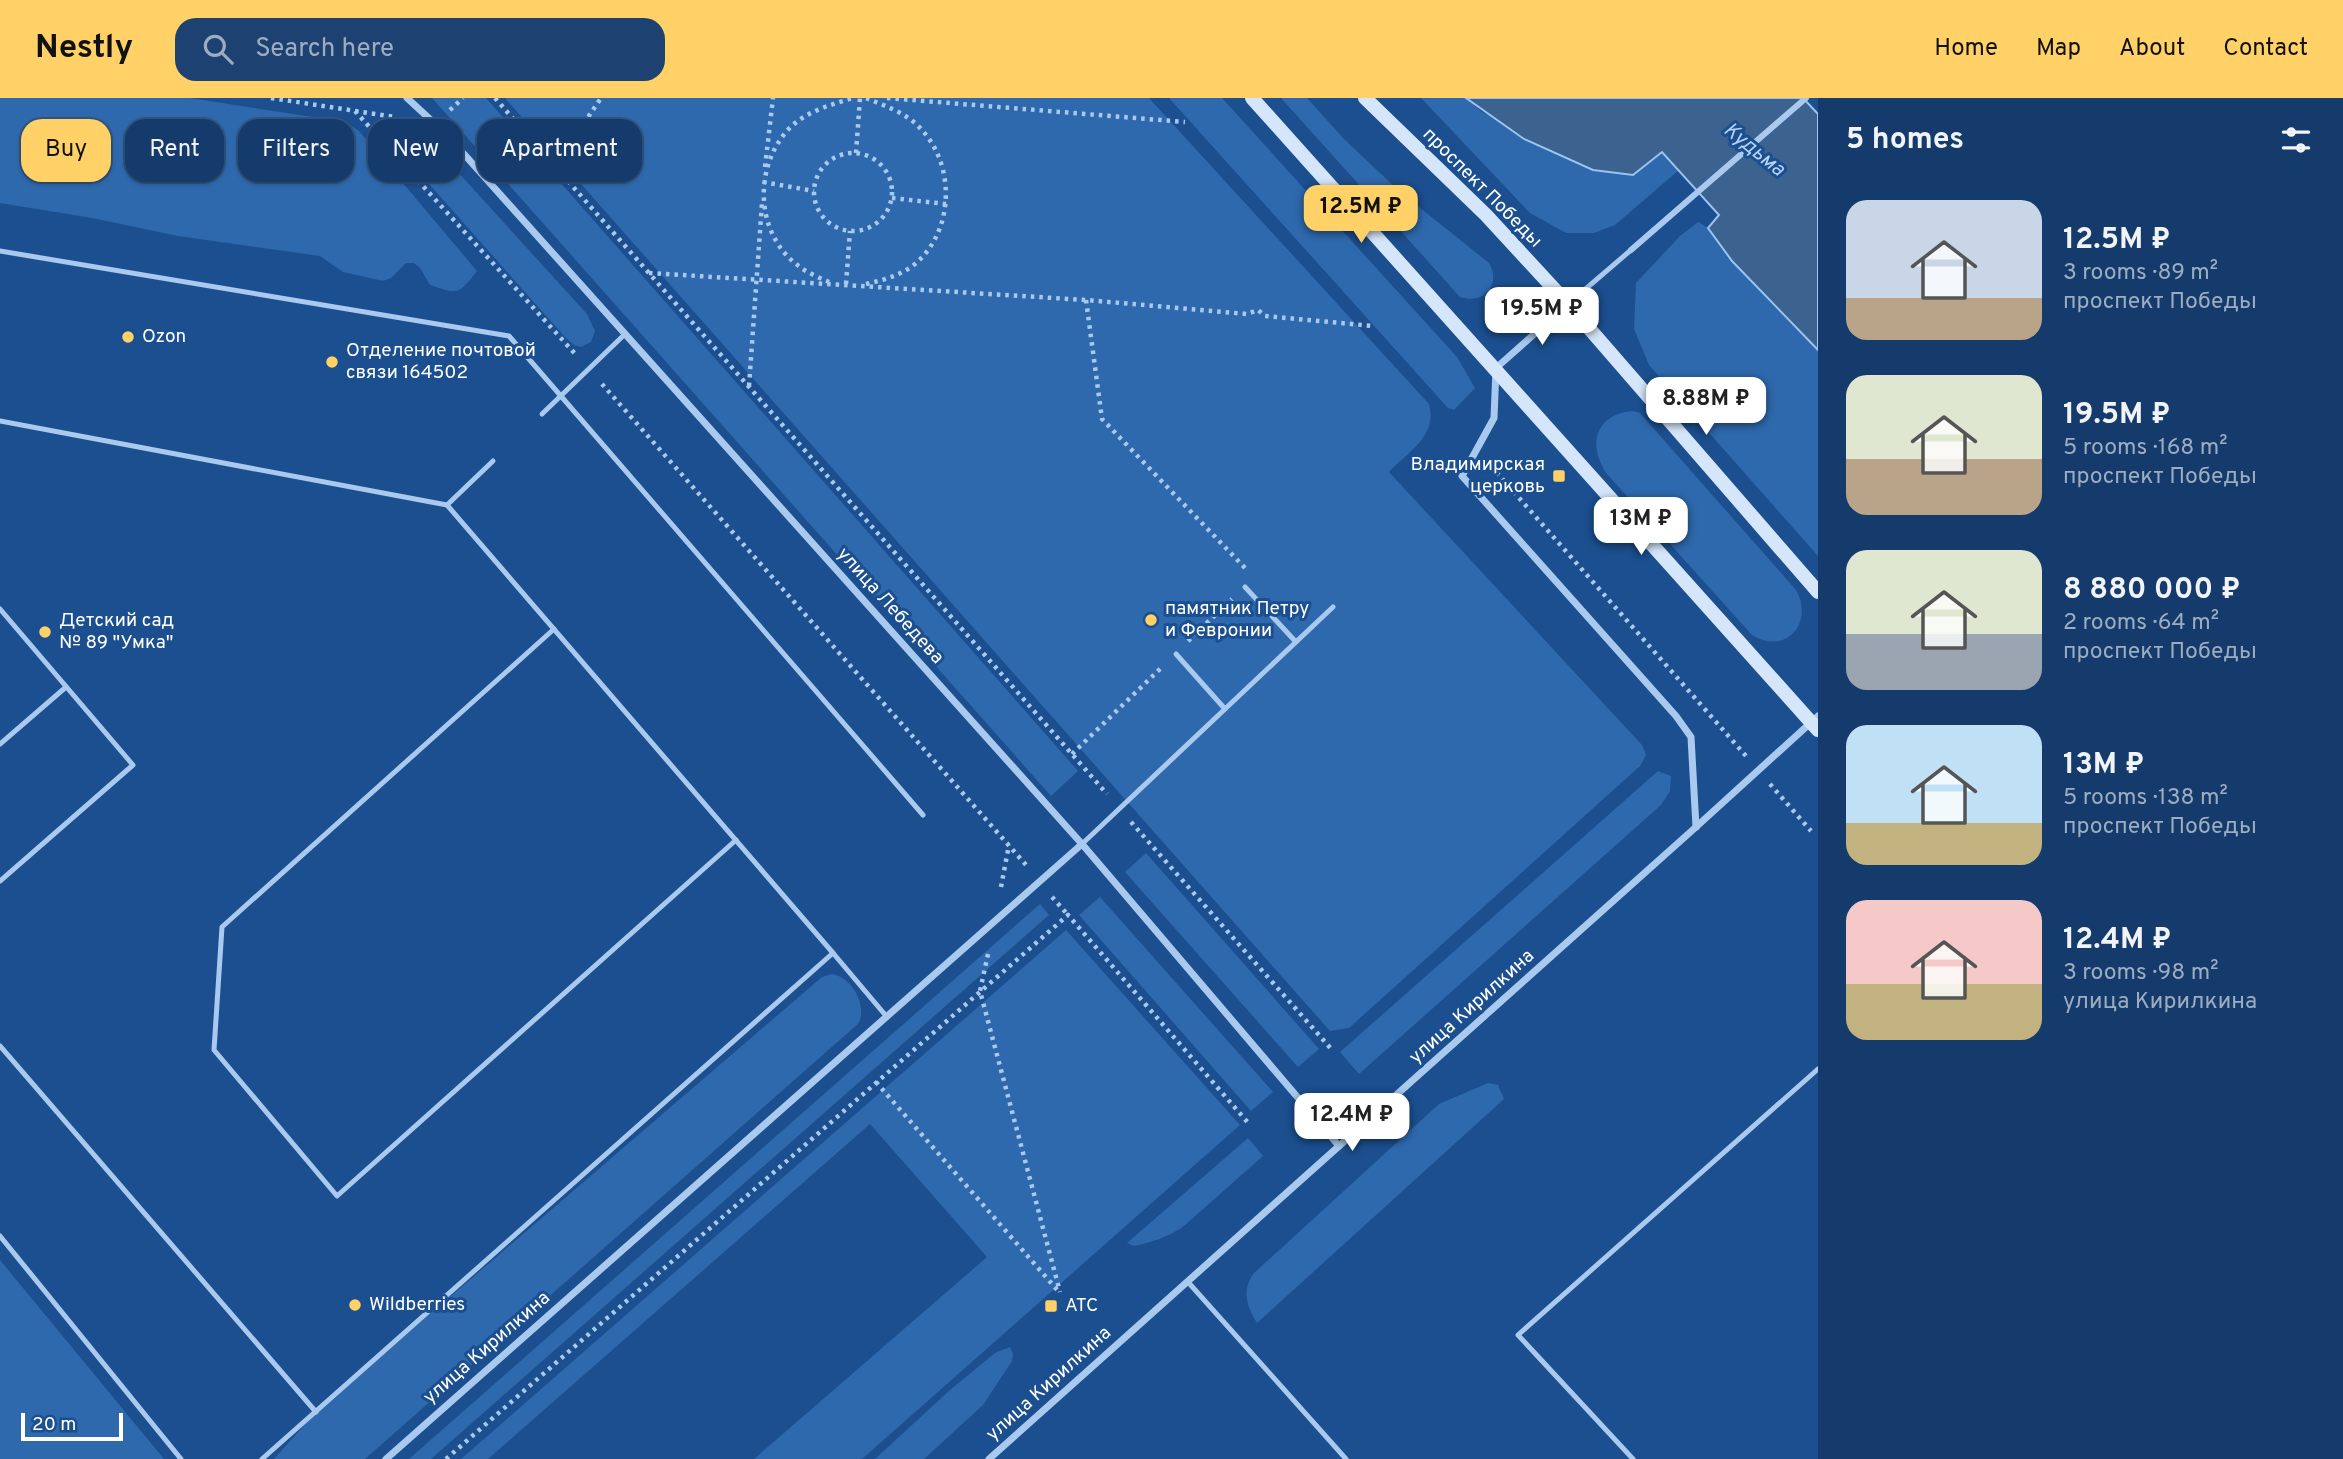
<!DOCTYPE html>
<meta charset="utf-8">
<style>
:root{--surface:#143b6b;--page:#1d4271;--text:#f1f3f6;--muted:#9dadc1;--line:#33557e;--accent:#ffd166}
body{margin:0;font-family:Overpass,sans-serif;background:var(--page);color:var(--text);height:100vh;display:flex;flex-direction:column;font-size:26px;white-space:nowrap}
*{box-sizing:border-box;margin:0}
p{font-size:23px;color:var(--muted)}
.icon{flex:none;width:38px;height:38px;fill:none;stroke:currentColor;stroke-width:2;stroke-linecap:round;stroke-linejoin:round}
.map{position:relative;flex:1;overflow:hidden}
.drawer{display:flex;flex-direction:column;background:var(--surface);width:525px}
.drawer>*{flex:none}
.hud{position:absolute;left:21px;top:21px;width:665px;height:63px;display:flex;gap:14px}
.scale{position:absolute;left:21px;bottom:18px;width:102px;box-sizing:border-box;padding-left:7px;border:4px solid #fff;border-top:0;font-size:19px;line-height:24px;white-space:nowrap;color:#fff;-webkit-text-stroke:5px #1b4f8f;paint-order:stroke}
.price{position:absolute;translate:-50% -60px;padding:0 16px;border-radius:14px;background:#fff;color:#222;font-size:23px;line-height:46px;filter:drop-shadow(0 2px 4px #0008)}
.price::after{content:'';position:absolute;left:50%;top:42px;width:21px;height:16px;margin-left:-10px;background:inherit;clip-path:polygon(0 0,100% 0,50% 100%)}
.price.current{background:var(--accent);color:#111}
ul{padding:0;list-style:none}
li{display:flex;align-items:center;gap:21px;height:175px;padding:0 28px}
li span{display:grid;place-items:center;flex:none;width:196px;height:140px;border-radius:21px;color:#555}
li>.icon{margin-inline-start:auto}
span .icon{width:84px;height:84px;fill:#fffc;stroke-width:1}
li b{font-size:30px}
h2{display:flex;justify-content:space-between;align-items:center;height:84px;padding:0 28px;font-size:30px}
.pill{padding:0 24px;border-radius:21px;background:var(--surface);box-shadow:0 2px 5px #0004,0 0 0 2px var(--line);font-size:24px;line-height:63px}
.pill.current{background:var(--accent);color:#111}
header{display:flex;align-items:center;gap:42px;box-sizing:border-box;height:98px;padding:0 35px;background:var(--accent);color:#111}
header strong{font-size:33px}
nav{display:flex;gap:38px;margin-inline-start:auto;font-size:24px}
.search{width:490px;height:63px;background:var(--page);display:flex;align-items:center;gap:18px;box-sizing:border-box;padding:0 24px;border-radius:21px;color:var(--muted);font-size:26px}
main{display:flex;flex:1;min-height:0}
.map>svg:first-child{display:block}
.green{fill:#2e69ad}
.water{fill:#3c6290;stroke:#9cc4f0;stroke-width:2}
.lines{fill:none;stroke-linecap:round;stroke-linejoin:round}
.path{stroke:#a9c9ee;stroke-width:4.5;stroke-dasharray:3.5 5;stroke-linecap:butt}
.service{stroke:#a9c9ee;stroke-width:5}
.pedestrian{stroke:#a9c9ee;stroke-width:6}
.minor{stroke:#a9c9ee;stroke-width:7}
.secondary{stroke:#d6e6fa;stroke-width:14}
.poi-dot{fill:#ffd166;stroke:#1b4f8f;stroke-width:2.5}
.labels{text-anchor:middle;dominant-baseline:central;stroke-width:6;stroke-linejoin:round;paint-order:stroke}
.street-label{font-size:19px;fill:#fff;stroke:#1b4f8f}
.poi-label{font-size:19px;fill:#fff;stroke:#1b4f8f;text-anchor:start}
.water-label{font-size:21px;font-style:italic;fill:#b5d3f5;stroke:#1b4f8f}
</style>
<header>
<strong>Nestly</strong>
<div class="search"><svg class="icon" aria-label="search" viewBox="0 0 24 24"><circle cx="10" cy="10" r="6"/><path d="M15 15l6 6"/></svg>Search here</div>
<nav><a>Home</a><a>Map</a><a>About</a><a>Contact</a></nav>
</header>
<main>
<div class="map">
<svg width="1818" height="1361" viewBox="0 0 1818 1361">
<rect width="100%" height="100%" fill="#1b4f8f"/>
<!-- green -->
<g class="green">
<path d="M0,0H190L345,24L359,33L477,173C459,196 459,197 430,187L420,170L414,165H406L391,180L383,183L343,174L320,158L178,138L92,120L0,105Z"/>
<path d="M432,0H486L1078,673L1051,698Z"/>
<path d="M505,0H1149L1429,306C1438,338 1408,354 1389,374L1642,647L1646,657L1640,668L1349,930L1330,933Z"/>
<path d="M1169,0H1222L1457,259L1475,290L1454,312L1448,310Z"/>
<path d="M1281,0H1307L1344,41L1399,93L1489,165C1502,187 1483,207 1460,199Z"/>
<path d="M1421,0H1466L1482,14L1633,77L1662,54L1679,72L1615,127L1594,135H1566L1530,115Z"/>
<path d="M394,28L421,37L436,50L587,216L595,233L591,244L581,249L574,247L564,238L390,42Z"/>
<path d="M1698,124L1708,130L1732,163L1818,252V458L1649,267L1634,231L1636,185L1680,138Z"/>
<path d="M1633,313L1640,315L1796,492C1815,525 1785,558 1752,537L1606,375C1587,345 1596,316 1633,313Z"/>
<path d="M1658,673L1671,678L1670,693L1661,707L1359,976L1340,954Z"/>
<path d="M1146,755L1319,951L1298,969L1125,774Z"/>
<path d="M1100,799L1273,994L1251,1013L1079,817Z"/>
<path d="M1040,806L1049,817L431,1361H409Z"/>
<path d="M1066,832L1240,1027L862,1361H754L987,1159L870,1026L488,1361H461Z"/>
<path d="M832,876C852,879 867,907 859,925L365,1361H274L316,1314L822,879Z"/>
<path d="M1488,985L1498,987L1504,1001L1257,1225C1247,1209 1241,1192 1254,1175L1439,1006Z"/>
<path d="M1248,1040L1263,1058L1185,1127C1170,1139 1152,1144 1134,1148L1127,1145Z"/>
<path d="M0,1162L164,1361H0Z"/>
<path d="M1010,1249L1013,1256L1012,1263L983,1307L924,1361H875L950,1292L995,1255Z"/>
</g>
<!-- water -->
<path class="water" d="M1466,0H1803L1818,16V252L1732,163L1708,130L1719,117L1662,54L1633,77L1593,72L1524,41Z"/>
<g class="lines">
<!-- path -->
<g class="path">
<path d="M271,0L395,19"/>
<path d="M495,0L1107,696"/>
<path d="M887,0L1185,24"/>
<path d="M450,12L463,0"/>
<path d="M355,13L577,258"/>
<path d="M856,55L860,0"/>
<circle cx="853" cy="94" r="39"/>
<path d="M555,68L601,0"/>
<path d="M765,69L773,0"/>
<path d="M763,84L814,93"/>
<path d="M892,100L946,106"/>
<path d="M649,175L1086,202L1247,216L1258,212L1265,218L1373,228"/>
<path d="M829,184C820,180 808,175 800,169C756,138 753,73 786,34C803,14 830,7 853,0"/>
<path d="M846,186L850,133"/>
<path d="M866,186C883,182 900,178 915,166C954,133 956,68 921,31C907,15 885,8 866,0"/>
<path d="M1086,202L1102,321L1245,470"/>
<path d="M602,286L1027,768"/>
<path d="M749,288L762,105"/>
<path d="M1491,368L1746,658"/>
<path d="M1188,543L1232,501"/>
<path d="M1072,656L1162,569"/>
<path d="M1770,686L1811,733"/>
<path d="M1131,724L1333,953"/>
<path d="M1001,789L1009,747"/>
<path d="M1052,799L1068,817"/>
<path d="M988,856L980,893L1060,1194"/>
<path d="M876,984L1059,1194"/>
<path d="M446,1361L1068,817L1250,1027"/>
</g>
<!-- service -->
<g class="service">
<path d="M0,153L509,238L923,717"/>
<path d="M1568,206L1631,152"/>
<path d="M542,316L625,236"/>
<path d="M0,323L447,407L833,855"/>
<path d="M447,407L493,363"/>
<path d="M1245,489L1296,544"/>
<path d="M0,511L133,667L0,783"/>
<path d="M554,531L222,829L214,952L337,1098L736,742"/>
<path d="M1176,556L1225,611"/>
<path d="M0,646L66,589"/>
<path d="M1082,746L1333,509"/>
<path d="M0,948L316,1314"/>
<path d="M0,1138L181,1361"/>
<path d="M1188,1184L1346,1361"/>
<path d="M262,1361L833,855L887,919"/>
<path d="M1633,1361L1518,1237L1818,971"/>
</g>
<!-- pedestrian -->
<path class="pedestrian" d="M1631,152L1806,0"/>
<!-- minor -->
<g class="minor">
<path d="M407,0L446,36L1082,746L1339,1048"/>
<path d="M1568,206L1496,270L1494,320L1462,378L1676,618L1691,639L1696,729"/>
<path d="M386,1361L1082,746"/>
<path d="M989,1361L1696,729L1818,618"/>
</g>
<!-- secondary -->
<g class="secondary">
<path d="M1252,0L1818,632"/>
<path d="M1365,0L1486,117L1568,206L1818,494"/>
</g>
</g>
<!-- markers -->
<g class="poi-dot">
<circle cx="128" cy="239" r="7"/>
<circle cx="332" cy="264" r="7"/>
<rect x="1552" y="371" width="14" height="14" rx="3.5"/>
<circle cx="1151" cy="522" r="7"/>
<circle cx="45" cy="534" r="7"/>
<circle cx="355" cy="1207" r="7"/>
<rect x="1044" y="1201" width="14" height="14" rx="3.5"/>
</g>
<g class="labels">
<!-- street labels -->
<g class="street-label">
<text transform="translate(1482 90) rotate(45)">проспект Победы</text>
<text transform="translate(890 508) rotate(48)">улица Лебедева</text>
<text transform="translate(1472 909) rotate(-42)">улица Кирилкина</text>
<text transform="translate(487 1250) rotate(-41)">улица Кирилкина</text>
<text transform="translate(1049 1286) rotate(-42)">улица Кирилкина</text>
</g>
<!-- poi labels -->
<g class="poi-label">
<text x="142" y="239">Ozon</text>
<text x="346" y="253">Отделение почтовой<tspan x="346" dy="22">связи 164502</tspan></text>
<text x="1545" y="367" text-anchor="end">Владимирская<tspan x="1545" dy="22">церковь</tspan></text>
<text x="1165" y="511">памятник Петру<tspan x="1165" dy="22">и Февронии</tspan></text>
<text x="59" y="523">Детский сад<tspan x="59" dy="22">№ 89 "Умка"</tspan></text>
<text x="369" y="1207">Wildberries</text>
<text x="1065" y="1208">АТС</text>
</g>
<!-- water labels -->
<g class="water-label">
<text transform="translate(1754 52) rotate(39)">Кудьма</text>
</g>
</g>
</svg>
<div class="scale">20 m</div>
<b class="price current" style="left:1361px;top:147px">12.5M ₽</b>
<b class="price" style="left:1542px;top:249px">19.5M ₽</b>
<b class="price" style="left:1706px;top:339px">8.88M ₽</b>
<b class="price" style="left:1641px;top:459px">13M ₽</b>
<b class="price" style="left:1352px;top:1055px">12.4M ₽</b>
<div class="hud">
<a class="pill current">Buy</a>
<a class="pill">Rent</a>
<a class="pill">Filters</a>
<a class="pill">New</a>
<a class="pill">Apartment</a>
</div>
</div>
<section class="drawer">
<h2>5 homes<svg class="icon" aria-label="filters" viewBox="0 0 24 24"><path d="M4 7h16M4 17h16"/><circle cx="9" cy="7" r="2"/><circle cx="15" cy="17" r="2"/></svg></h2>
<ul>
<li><span style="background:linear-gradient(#c9d6e8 70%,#b9a48a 0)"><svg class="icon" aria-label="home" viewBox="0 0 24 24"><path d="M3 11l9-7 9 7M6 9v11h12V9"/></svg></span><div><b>12.5M ₽</b><p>3 rooms · 89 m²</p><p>проспект Победы</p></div></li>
<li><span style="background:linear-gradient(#dfe7d0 60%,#b9a48a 0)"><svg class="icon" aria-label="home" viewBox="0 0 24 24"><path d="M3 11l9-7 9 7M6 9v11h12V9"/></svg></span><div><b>19.5M ₽</b><p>5 rooms · 168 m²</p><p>проспект Победы</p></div></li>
<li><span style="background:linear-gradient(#dfe7d0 60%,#9aa5b1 0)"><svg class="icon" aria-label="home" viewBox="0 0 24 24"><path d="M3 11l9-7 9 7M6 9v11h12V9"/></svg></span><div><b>8 880 000 ₽</b><p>2 rooms · 64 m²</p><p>проспект Победы</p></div></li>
<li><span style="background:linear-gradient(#bfe0f5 70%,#c2b280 0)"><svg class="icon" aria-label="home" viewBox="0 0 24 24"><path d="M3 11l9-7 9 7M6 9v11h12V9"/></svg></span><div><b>13M ₽</b><p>5 rooms · 138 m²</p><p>проспект Победы</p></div></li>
<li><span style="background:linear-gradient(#f6c9c9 60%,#c2b280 0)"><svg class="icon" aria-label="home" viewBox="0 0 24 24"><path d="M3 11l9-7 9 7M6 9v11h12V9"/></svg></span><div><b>12.4M ₽</b><p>3 rooms · 98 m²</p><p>улица Кирилкина</p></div></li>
</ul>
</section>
</main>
